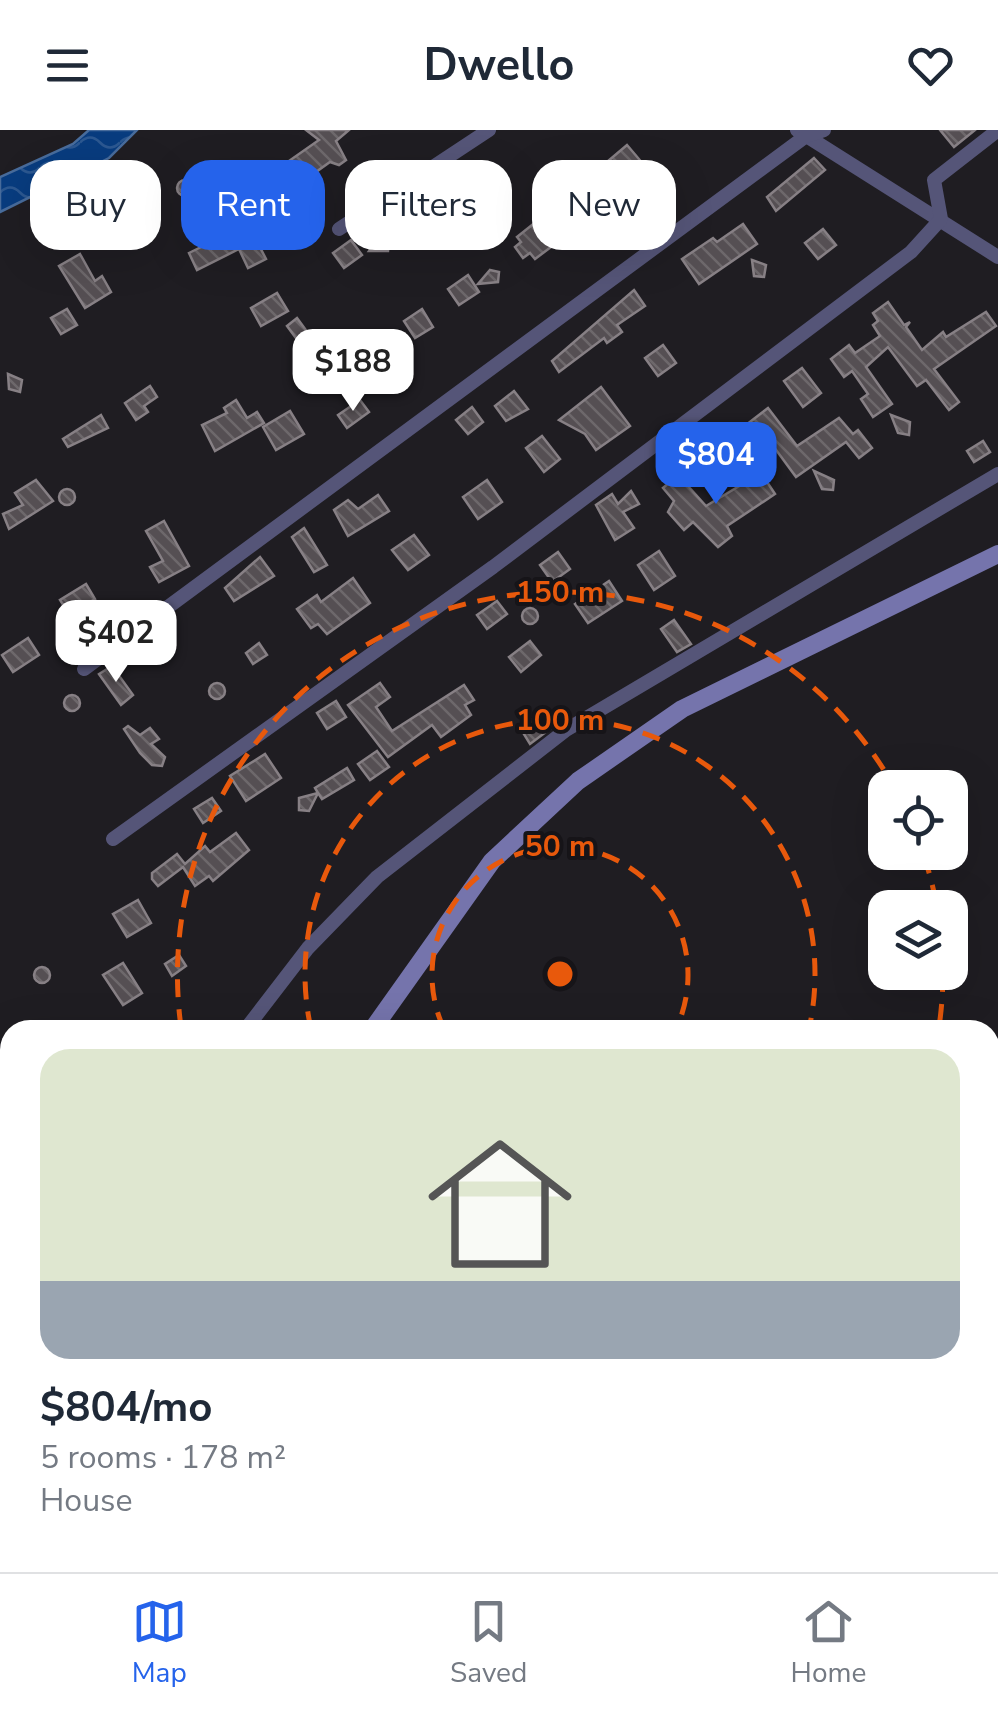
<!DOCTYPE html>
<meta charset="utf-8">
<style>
:root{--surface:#fff;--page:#f2f2f3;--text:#1f2937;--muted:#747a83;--line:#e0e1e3;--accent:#2563eb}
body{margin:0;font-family:"Nunito Sans",sans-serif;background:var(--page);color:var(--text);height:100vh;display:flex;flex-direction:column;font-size:38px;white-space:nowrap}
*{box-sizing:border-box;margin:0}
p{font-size:32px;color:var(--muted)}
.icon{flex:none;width:55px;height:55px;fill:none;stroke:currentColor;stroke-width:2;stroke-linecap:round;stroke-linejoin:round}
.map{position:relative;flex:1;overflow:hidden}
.drawer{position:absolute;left:0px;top:890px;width:1000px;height:552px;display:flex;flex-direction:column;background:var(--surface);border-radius:30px 30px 0 0;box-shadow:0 10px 40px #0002}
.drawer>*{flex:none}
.top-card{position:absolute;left:30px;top:30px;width:940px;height:90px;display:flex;gap:20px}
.controls{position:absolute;left:868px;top:640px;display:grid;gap:20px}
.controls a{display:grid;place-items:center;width:100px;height:100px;border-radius:20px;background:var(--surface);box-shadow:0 10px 40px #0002;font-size:50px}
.price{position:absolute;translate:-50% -85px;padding:0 22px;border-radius:20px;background:#fff;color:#222;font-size:32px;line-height:65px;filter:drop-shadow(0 2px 5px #0008)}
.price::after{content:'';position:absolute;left:50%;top:60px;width:30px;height:22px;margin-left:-15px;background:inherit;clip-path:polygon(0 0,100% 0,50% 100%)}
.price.active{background:var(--accent);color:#fff}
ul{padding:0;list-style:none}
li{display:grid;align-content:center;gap:20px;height:530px;padding:0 40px}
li+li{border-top:2px solid var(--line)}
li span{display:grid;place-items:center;height:310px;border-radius:30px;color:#555}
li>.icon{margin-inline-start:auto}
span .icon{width:180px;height:180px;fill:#fffc;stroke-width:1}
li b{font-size:42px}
.tag{padding:0 35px;border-radius:30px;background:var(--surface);box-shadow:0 10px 40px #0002;font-size:35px;line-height:90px}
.tag.active{background:var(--accent);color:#fff}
header{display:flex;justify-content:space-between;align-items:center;height:130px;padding:0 40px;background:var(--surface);font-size:45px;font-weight:700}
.menu{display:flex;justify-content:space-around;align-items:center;height:140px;border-top:2px solid var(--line);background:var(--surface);font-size:28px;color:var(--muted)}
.menu a{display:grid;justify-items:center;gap:5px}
.menu .active{color:var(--accent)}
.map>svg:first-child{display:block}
.water{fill:url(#water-waves);stroke:#486c9c;stroke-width:2.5}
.building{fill:url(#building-back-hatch);stroke:#878085;stroke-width:2.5}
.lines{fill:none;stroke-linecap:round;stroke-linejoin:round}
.minor{stroke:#555578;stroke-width:14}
.secondary{stroke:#7574ac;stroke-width:18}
.ring{fill:none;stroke:#e8590c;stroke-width:5;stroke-dasharray:18 12}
.centre{fill:#e8590c;stroke:#161418;stroke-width:5}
.ring-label{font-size:30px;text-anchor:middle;font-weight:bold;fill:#e8590c;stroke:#161418;stroke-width:8;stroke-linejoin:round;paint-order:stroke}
</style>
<header><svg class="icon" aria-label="menu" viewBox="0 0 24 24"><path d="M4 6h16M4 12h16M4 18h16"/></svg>Dwello<svg class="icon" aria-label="heart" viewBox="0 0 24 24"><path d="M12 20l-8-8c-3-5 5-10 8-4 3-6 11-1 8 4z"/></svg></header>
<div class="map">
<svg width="998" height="1442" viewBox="0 0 998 1442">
<defs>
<pattern id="water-waves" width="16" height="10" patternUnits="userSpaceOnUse" patternTransform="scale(2.5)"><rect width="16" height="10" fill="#083c7f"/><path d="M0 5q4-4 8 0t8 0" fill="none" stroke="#2c5891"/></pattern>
<pattern id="building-back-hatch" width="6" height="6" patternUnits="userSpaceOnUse" patternTransform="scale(2.5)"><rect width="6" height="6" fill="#554f53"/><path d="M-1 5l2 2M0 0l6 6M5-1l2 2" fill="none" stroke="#6d686b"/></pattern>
</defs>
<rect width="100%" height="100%" fill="#1f1d22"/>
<!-- water -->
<path class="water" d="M89,0H137L109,28L0,82V47L73,14Z"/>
<!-- building -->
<g class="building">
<path d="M306,0H349L336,11L346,30L339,35L330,32L284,65L269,45L319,10Z"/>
<path d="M940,0H975L954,17Z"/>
<path d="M627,15L644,35L624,52L607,32Z"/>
<path d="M814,28L825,40L776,81L767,67Z"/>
<path d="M475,36L485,51L464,64L454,49Z"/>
<circle cx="185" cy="58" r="8"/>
<path d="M141,56L150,72L133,83L123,67Z"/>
<path d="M575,60L588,76L572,88L560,71Z"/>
<path d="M78,81L92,104L76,115L61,92Z"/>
<path d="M647,83L659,99L643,110L632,94Z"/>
<path d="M537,91L555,114L535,129L530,123L523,128L515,117L521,112L517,107Z"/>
<path d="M248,94L266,129L248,138L239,119L197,140L189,123Z"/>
<path d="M743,94L757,114L699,154L682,129L713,108L717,112Z"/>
<path d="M823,99L836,115L818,129L805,113Z"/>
<path d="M378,108L389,111L388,121H369Z"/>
<path d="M351,110L362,125L344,138L333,123Z"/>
<path d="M80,124L95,151L102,146L111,162L85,178L59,136Z"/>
<path d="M752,130L766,135L764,147L754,146Z"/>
<path d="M490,140L499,142L498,152L478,154Z"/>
<path d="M468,145L479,162L459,175L448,159Z"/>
<path d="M634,160L645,176L617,195L622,202L607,213L604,208L559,242L552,231Z"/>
<path d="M277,163L288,181L261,196L251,178Z"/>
<path d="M888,172L904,195L910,192L906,197L922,220L943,202L946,207L986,182L996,196L934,239L959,272L949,280L926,250L917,256L888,217L866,237L892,274L873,287L861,269L868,264L852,241L844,247L831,229L849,215L855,223L880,206L873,195L878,191L873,183Z"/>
<path d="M67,179L77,195L61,204L51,188Z"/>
<path d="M422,179L433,197L415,208L404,191Z"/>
<path d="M297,188L311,207L301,215L287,196Z"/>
<path d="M386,215L398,228L380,242L369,227Z"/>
<path d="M663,215L676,233L658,246L645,228Z"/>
<path d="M802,238L821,263L803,277L784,251Z"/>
<path d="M8,244L22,250L20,262L9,259Z"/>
<path d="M150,256L157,267L144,276L148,282L136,290L125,273Z"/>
<path d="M601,257L630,296L596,320L585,304L559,290Z"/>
<path d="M514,261L528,279L506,291L495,276Z"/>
<path d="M236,270L247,288L257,282L264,293L215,321L202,295L227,283L224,278Z"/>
<path d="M360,270L369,282L347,298L338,285Z"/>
<path d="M472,277L483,292L468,304L456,290Z"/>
<path d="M768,278L797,316L839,288L853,304L858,300L872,318L859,328L846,312L796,347L771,313L755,325L748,316L724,334L702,308L718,295L729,308Z"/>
<path d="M290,281L304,304L276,320L263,297Z"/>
<path d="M101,285L108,298L68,317L63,309Z"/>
<path d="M891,285L910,292L909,305L898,303Z"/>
<path d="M542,306L560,329L544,342L526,318Z"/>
<path d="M983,311L990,322L974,332L967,321Z"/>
<path d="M814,341L834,350L833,360L822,359Z"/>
<path d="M761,343L775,364L727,396L732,406L718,417L693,392L684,400L668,382L674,371L663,358L678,345L706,376Z"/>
<path d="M36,350L53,371L9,399L3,384L23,375L15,363Z"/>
<path d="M487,350L502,372L478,389L463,367Z"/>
<circle cx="67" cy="367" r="8"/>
<path d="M631,361L639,374L623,382L634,398L615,410L596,375L612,364L618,374Z"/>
<path d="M378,365L389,381L348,406L334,380L348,370L358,379Z"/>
<path d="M164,391L189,436L159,452L150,437L163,431L146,401Z"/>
<path d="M304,398L327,435L314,442L292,407Z"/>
<path d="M414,405L429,425L408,440L392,420Z"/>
<path d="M659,421L675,446L654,460L638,435Z"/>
<path d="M558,422L570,439L552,452L540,435Z"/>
<path d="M260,427L274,446L234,471L225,458Z"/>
<path d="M353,448L370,473L327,504L318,494L311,498L297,479L317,465L321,472Z"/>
<path d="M609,451L622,471L588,493L575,474Z"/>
<path d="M86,454L95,469L69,484L60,470Z"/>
<path d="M497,471L507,484L487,499L477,485Z"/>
<circle cx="530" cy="486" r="8"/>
<path d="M674,490L691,514L677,522L661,499Z"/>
<path d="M28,508L39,525L13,542L2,525Z"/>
<path d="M530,511L541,525L521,542L509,527Z"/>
<path d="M259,513L267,525L253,534L246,523Z"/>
<path d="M112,536L133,565L121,575L99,544Z"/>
<path d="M380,553L390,567L376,577L392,601L464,555L474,570L465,575L471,585L441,607L432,595L388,627L348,575Z"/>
<circle cx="217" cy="561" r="8"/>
<circle cx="72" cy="573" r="8"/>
<path d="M336,571L346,587L327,599L317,583Z"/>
<path d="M548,585L554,596L530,614L522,601Z"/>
<path d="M128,596L140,605L150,598L159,609L151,614L165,627L162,636L152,635L140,623L124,599Z"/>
<path d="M377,621L389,637L370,650L358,634Z"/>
<path d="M265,624L281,648L246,671L230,646Z"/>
<path d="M347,638L354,650L322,669L318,663L309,681L299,680V668L318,663L315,658Z"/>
<path d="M212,668L221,681L203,693L194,679Z"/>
<path d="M236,703L249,720L213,751L209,746L195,756L183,737L158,756L152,749V743L177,724L185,734L205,716L210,722Z"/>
<path d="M138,770L151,793L127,807L113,784Z"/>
<path d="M179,825L186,836L172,846L165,834Z"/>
<path d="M123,833L142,863L123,875L103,845Z"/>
<circle cx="42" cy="845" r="8"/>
</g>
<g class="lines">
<!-- minor -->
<g class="minor">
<path d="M797,0L998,127"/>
<path d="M339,99L489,0"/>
<path d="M84,539L806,6L824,0"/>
<path d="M113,709L493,437L911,122L941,89L934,50L998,0"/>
<path d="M245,900L308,818L377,747L566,600L998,344"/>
<path d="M0,1092L10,1093"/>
<path d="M0,1356L10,1341"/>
</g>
<!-- secondary -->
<g class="secondary">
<path d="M372,900L492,731L578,651L682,579L998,424"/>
<path d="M30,1442L36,1432"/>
</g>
</g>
<!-- distance rings -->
<g class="ring">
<path d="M444 899A128 128 0 1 1 676 899"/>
<path d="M311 899A255 255 0 1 1 809 899"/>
<path d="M181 897A383 383 0 0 1 893 655M924 726A383 383 0 0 1 937 777M943 844A383 383 0 0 1 939 897"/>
</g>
<circle cx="560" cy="844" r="15" class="centre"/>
<g class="ring-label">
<text x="560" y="472">150 m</text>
<text x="560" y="600">100 m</text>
<text x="560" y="726">50 m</text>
</g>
</svg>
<div class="controls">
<a><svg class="icon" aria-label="locate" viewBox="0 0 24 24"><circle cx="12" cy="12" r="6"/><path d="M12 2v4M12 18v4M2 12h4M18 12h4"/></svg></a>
<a><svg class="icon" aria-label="layers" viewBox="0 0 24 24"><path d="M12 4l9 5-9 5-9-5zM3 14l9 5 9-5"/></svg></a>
</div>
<b class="price" style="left:353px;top:284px">$188</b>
<b class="price active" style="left:716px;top:377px">$804</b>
<b class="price" style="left:116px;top:555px">$402</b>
<div class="top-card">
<a class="tag">Buy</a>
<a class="tag active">Rent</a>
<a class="tag">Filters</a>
<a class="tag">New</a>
</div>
<section class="drawer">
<ul>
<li><span style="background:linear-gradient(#dfe7d0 75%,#9aa5b1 0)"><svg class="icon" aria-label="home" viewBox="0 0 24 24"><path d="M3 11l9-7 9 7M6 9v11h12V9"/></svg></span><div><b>$804/mo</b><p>5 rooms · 178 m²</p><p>House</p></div></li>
</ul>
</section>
</div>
<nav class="menu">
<a class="active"><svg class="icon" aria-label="map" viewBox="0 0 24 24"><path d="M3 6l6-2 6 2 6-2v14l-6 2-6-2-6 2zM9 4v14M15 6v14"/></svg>Map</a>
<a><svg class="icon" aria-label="saved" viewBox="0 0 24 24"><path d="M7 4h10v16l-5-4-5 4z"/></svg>Saved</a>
<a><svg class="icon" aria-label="home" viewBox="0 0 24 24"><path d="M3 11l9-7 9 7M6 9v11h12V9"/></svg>Home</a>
</nav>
